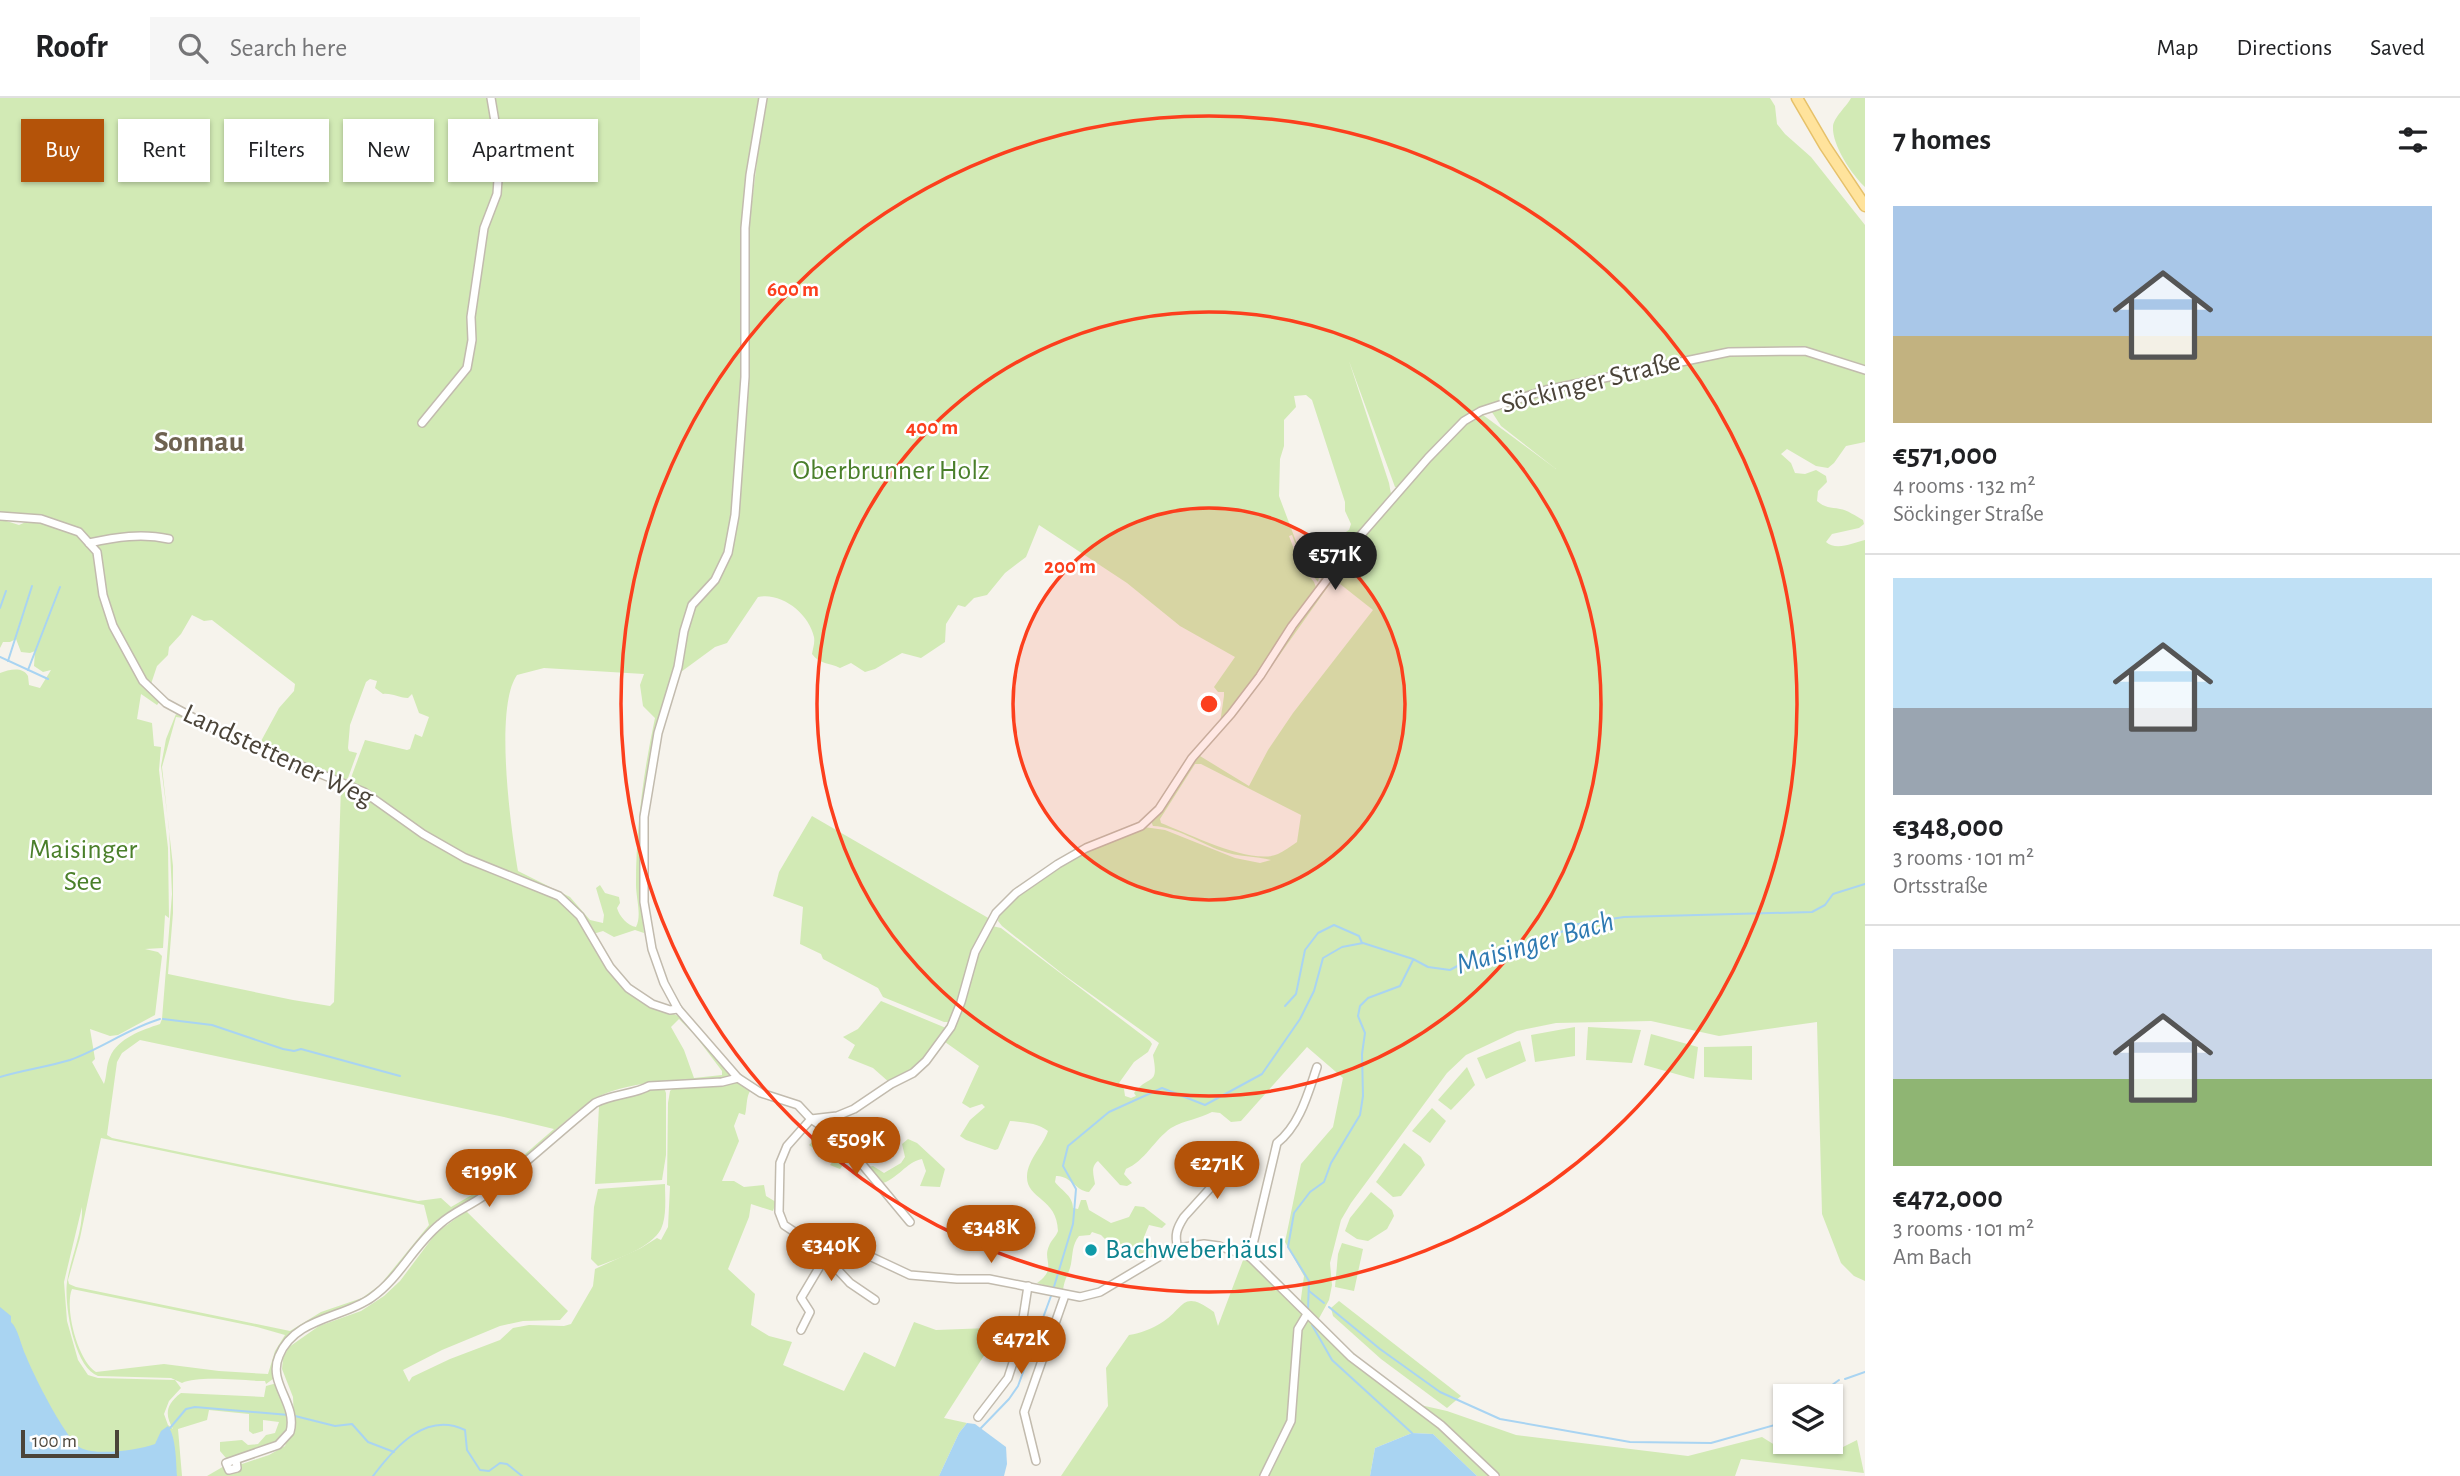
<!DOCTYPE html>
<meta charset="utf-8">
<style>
:root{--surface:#fff;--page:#f6f6f6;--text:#202124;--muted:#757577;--line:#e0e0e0;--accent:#b45309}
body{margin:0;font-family:"Alegreya Sans",sans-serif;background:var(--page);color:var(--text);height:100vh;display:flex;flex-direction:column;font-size:26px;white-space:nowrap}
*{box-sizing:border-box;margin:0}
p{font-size:23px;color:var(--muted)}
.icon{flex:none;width:38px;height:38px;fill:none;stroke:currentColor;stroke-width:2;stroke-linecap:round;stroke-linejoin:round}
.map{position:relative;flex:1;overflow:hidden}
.panel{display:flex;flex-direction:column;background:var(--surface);width:595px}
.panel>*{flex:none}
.guide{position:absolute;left:21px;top:21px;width:665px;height:63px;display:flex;gap:14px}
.fabs{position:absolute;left:1773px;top:1286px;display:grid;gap:14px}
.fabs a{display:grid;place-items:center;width:70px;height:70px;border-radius:0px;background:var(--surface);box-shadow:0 2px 5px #0004;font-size:35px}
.scale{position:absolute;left:21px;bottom:18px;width:98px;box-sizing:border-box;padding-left:7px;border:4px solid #4b4439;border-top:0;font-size:19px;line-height:24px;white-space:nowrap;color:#4b4439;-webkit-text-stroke:5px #fff;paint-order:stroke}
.price{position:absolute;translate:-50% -60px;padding:0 16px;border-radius:24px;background:var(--accent);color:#fff;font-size:23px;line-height:46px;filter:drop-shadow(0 2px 4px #0008)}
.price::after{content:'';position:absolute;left:50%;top:42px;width:21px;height:16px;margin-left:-10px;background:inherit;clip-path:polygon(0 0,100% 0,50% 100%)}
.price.selected{background:#222;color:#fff}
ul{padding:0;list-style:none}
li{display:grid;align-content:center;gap:14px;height:371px;padding:0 28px}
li+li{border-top:2px solid var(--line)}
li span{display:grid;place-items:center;height:217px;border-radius:0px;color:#555}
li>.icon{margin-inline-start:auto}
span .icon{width:126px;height:126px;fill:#fffc;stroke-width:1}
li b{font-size:30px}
h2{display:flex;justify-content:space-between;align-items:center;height:84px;padding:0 28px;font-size:30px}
.pill{padding:0 24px;border-radius:0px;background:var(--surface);box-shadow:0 2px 5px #0004;font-size:24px;line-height:63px}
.pill.selected{background:var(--accent);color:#fff}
header{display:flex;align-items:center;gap:42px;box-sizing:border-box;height:98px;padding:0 35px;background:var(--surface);border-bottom:2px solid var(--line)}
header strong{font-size:33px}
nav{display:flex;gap:38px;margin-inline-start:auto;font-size:24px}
.search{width:490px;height:63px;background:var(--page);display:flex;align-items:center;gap:18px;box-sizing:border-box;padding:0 24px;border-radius:0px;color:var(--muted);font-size:26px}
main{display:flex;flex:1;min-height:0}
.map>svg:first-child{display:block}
.green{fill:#d2eab5;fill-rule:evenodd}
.water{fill:#a9d4f2}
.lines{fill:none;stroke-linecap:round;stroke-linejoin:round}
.stream{stroke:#a9d4f2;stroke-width:2}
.minor-casing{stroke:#c2bbae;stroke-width:10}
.major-casing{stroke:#e6c16a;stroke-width:13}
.minor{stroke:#fff;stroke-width:7}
.major{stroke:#ffe39c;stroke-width:10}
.ring{fill:none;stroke:#fc3f1d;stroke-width:3.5}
.culture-dot{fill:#0f9aa8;stroke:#fff;stroke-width:2.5}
.labels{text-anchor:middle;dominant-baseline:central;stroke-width:5;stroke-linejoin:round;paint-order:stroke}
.street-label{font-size:28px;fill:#4b4439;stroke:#fff}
.park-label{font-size:28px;fill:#4a7f2a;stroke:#fff}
.culture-label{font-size:28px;fill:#0d838f;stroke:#fff;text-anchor:start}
.neighbourhood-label{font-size:30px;font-weight:bold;fill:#6e6250;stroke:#fff}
.water-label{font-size:30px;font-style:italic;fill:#2e7ab2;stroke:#fff}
.centre{fill:#fc3f1d;stroke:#fff;stroke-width:3.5}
.ring-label{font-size:21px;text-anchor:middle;font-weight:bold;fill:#fc3f1d;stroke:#fff;stroke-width:5;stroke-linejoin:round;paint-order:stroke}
</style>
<header>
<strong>Roofr</strong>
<div class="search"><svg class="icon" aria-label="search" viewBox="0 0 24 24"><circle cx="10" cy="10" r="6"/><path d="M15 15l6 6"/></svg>Search here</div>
<nav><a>Map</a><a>Directions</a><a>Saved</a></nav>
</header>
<main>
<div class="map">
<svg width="1865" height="1378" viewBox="0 0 1865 1378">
<rect width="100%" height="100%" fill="#f6f3ec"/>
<!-- green -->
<g class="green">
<path d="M0,0H1770L1775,8L1777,26L1785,36L1811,59L1865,127V344L1846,348L1834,365L1828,370L1816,368L1787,351L1781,356L1791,365L1795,375L1805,376L1816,372L1826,378L1827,384L1818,393L1817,403C1825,410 1830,409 1840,411C1847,412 1856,418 1863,422L1864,426L1859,430L1832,436L1826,444C1836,453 1853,445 1865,442V1183L1854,1178L1841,1165L1822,1116L1817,924L1719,938L1651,923L1556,925L1517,933L1466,957L1447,975L1351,1105L1341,1122L1330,1165L1332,1187L1329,1202L1317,1224L1351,1259L1416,1306L1447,1313L1516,1337L1688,1358L1762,1339L1778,1349L1835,1353L1857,1342L1864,1375L1741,1361L1735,1378H1477L1433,1336L1412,1335L1375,1350L1370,1378H1061L1108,1308L1106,1270L1129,1237C1141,1235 1151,1231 1161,1225C1185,1211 1181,1190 1214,1214L1218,1228L1245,1157L1250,1159L1300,1208L1304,1178L1285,1144L1301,1066L1333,1029L1343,980L1307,949L1241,1023L1231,1024L1220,1015L1212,1014C1199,1021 1185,1022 1171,1030C1154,1042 1145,1063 1126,1071L1124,1076L1132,1085L1127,1088L1120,1087L1098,1063C1090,1069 1094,1078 1095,1086L1089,1094C1076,1093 1070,1077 1056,1078L1055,1084C1062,1093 1073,1098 1073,1110L1078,1111L1081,1102H1086L1089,1112L1111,1125L1129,1119L1135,1108L1144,1109L1166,1126L1162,1130L1149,1127L1144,1139L1152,1145L1166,1149L1165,1153L1150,1162H1143L1114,1150L1101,1137L1092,1134L1090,1137L1079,1138C1072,1147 1073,1155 1071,1166C1069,1176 1064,1181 1063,1193L1037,1185C1058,1170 1042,1163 1049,1148C1051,1142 1056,1139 1058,1133C1057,1099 1026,1102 1027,1078C1028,1061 1043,1048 1048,1033C1038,1025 1023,1024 1010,1023L998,1051L995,1052L966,1042L960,1038L970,1022L985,1009L982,1006L970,1010L962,1005L979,968L945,944L962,909L982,846L992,828L1001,830L1150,943L1152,946L1148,954L1134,964L1119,985L1124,991L1125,998L1131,1000L1136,998L1134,995C1150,975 1159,989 1153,957L1159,945L1064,877L1002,828L998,823L1000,814L1009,804L1060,767L1082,753L1144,729L1165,732L1235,760L1260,765L1271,762C1256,758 1238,759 1222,753C1199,745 1177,729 1153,728L1151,723L1165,707L1199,653L1258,585L1298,523L1353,450L1400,393L1467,323L1476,318L1483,317L1556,371L1501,328L1488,308L1459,325L1399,390L1395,389L1349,263L1389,385L1391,396L1322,484L1321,480L1329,445L1349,432L1351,426L1345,413V404L1312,302L1306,297L1294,298L1296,309L1284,322V348L1280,361L1279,398L1300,454L1307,469L1313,474L1317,472L1325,441L1327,444L1318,484L1303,465L1292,437L1289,438L1300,467L1314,484L1317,492L1291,527L1259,577L1220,625L1224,598V594H1218L1214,589L1235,559L1180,528L1127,485L1039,427L1026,459L1005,475L987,497L974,500L965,509L958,507L946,526L945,544L921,560L902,555L875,571L865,574L851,565L840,570C830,565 819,566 812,556C813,550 815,545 814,539C809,516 782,494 758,499L727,545L715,549L670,582L652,646L642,706L640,793L644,835L635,832L614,839L603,833L593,836L572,805L558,794L467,760L424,735L353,686L351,682L352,677L365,642L407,652L410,651L415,636L422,639L429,619L419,615L412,596L408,600C398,600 393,595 383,596L375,590L377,583L370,581L366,584L350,627L348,650L349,653L357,655L348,680L344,683L269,654L209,628L170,606L146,586L160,603L157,607L141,596L137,621L152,625L154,648L161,649L159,672L168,750L169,820L165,817L163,850L145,851L158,854L162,858L155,917L118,937L110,938L90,931L95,961L92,964L104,986C107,978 106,967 110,959C118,940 142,932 160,926L162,921L172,796L169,730L161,668L166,641L176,616L272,658L359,693L455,757L477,768L555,797L577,817L605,865L621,885L643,904L681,919L731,979L728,981C682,983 637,980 595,1000C559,1026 527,1059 492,1087C474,1101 452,1110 435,1126C414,1145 402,1173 379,1191C351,1214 312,1215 286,1242C274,1253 275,1267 273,1281L266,1286L265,1283C244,1283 199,1277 182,1285L171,1280L98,1278C74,1270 64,1206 67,1184C71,1158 83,1134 82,1109L64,1184L67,1223L78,1262L88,1277L98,1280L175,1282L181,1290L169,1303L164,1316L168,1327L173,1331C165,1317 165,1307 181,1295L264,1299L266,1288L277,1285L288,1315L290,1331C280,1346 243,1359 226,1360L220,1353V1344L242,1342L248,1347L258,1346L266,1337L275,1335L279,1324L263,1322V1333L253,1336L249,1333V1316L209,1312L207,1322L178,1331L182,1378H0V575C9,572 22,568 28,578L29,587L40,590L51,572L43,574L34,568L35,553L30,555L21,554L16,541L10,544H3L0,550V421L19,427L37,419L0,415ZM758,21L762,23L749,128L748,282L739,395L736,397L734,396C738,359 742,321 742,283C744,195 737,107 758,21ZM1335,482L1373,512L1293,615L1268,652L1249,688L1200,658L1249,600L1332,483ZM192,517L204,523L212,522L295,586L294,593L279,610L260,645C229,641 172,609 151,586L157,568L168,557L169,549L181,536ZM544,570L644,576L640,587L643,608L655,620C643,676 636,730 636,787C636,800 642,818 636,829C628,828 619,818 617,810L620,805L619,799L605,795L600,787L596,790L604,817L603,825L590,822L570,799L518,773C511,731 494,610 517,577ZM176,619L183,620L239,647L338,686L341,688L334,904L330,908L293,902L168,876L173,815V768L162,669ZM1195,666H1201L1301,717L1297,744C1291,748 1284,753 1278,756C1252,768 1187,735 1161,725L1160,721ZM679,921L694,936L722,973V977L694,980L684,952L671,929ZM140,942L504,1019L554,1031L489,1087L451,1109L441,1100L418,1103L112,1040L107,1037L117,964L122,955ZM101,1040L424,1107L429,1127L380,1187L362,1200L321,1214L290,1233L76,1189L69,1186L68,1182L80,1140ZM72,1191L257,1229L285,1237L275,1253L268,1276L219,1273L164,1266L96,1274C78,1263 64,1210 72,1191Z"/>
<path d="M1851,0H1865V89C1852,77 1832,47 1833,29C1833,20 1847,8 1851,0Z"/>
<path d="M812,718L990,821L949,924H944L883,899L878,890L823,861L821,856L800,846L803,809L773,798L779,774Z"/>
<path d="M881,903L946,930L916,970L890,985L873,970L848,960L855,947L843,939L858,931Z"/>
<path d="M1575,929V958L1535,964L1531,937Z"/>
<path d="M1588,929L1641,932L1632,965L1586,962Z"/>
<path d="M1651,936L1698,949L1694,981L1644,967Z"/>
<path d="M1520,943L1526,963L1486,981L1477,960Z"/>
<path d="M1752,948V982L1704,979V949Z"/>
<path d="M1467,969L1475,987L1451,1012L1438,1002Z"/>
<path d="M735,982L750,993C746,1000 747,1009 745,1017L739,1015L734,1028L739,1043L722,1083H734L744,1089L764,1087L766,1098L776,1104L773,1113L751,1106L749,1119L728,1171L755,1196L751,1227L769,1238L792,1244L783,1267L844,1293L864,1254L895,1269L914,1224L936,1232L989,1230L985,1256L944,1320L967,1325L959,1335L939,1378H207L226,1367L240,1363L242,1366L269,1357L285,1348L294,1323L293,1299L282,1271L283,1260L289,1249L319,1228L361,1213L384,1198L400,1183L436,1135L466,1113L568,1213L560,1222L523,1223L500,1228L442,1252L403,1272L409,1284L412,1279L450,1261L500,1242L513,1230L529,1227L564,1228L571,1226L593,1188L595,1171L641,1150L657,1140L661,1142L668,1129L670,1088L667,1087L668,1005L670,993L673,990Z"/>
<path d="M664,990L666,995V1057L662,1082L595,1086L599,1008C616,996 644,992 664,990Z"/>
<path d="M1432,1010L1446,1023L1430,1045L1412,1033Z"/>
<path d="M820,1036L831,1038L851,1056L840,1071L830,1067L837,1058L823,1046L816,1052L809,1047Z"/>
<path d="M908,1041L917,1045L945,1071L940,1089L920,1088L926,1073L922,1061C906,1064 897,1082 880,1086L868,1069L873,1068L884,1075L901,1065L905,1059L902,1046Z"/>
<path d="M1404,1045L1421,1059L1425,1067L1401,1098L1393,1099L1376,1084Z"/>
<path d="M665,1086C665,1100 667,1118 661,1131C651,1150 617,1161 598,1168L591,1161L594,1109L598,1091Z"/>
<path d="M1371,1094L1392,1112L1394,1118L1387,1131L1368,1143L1357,1141L1345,1133L1350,1120Z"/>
<path d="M1342,1145L1363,1151L1354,1193L1335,1189L1338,1156Z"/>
<path d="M1339,1203L1461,1298L1447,1310L1381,1261L1333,1218L1331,1210Z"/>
</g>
<!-- water -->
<g class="water">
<path d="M0,1209L11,1218V1224C18,1230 21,1248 26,1258C33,1276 66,1342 81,1350C97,1358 138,1352 155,1346L161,1333L168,1328C176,1339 176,1362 177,1378H0Z"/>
<path d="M967,1325L975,1326L1006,1349L1007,1366L1004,1378H939L959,1335Z"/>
<path d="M1412,1335L1433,1336L1477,1378H1370L1375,1350Z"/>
</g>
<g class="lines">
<!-- stream -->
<g class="stream">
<path d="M0,510L6,493"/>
<path d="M0,559L48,581"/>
<path d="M8,563L32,488"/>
<path d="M28,572L60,489"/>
<path d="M1285,908L1296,896L1305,852L1318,835L1334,827L1359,838L1362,845"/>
<path d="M163,921L212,927L283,951L294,953L301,951L400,978"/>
<path d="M0,979C23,972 47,969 70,962C101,951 129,930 160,921"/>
<path d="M1053,1192L1073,1126L1076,1091L1063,1068L1068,1048L1109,1014L1162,990L1205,1007L1262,976L1300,921L1314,893L1323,860L1342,849L1363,845L1413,861L1428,869L1450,872L1472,860L1510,858L1578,826L1624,819L1812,814L1825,807L1833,796L1865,786"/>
<path d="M1309,1193L1324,1205"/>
<path d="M1329,1209L1380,1251L1440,1294L1500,1321L1630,1344L1711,1345L1785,1324"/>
<path d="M1308,1211L1309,1183L1288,1149L1294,1115L1310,1094L1324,1084L1331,1065L1360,1017L1363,998L1362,956L1365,935L1358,918L1360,908L1368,900L1400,888L1413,862"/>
<path d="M1312,1227L1332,1262L1412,1335"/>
<path d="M1845,1281L1865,1274"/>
<path d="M1817,1298L1839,1282"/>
<path d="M295,1318L335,1328L352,1326L368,1344L394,1354"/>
<path d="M170,1330L186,1311L195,1309L289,1317"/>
<path d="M981,1330L1009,1301L1018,1288L1051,1198"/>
<path d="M373,1378C395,1349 426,1313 465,1332L467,1352L480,1372L489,1373L500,1365L507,1366L522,1378"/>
</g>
<!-- minor casing -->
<g class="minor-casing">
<g id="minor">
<path d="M763,0L750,77L745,130V279L735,417L728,455L715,482L692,507L684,533L678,569L658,635L644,719V804L652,851L664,885L678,911L738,980L761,995L798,1007L811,1021L841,1041L910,1124"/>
<path d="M422,325L467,270L472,242L471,219L484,130L497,96L500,53L491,0"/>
<path d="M0,418L41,421L79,434L97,454L103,497L113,528L143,583L166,605L220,634L364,694L423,736L465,760L559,798L580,818L610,869L628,890L652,906L670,912L678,911"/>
<path d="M89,445C116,439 142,435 169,441"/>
<path d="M811,1021L837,1018L854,1011L891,986L913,975L926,963L951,929L961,904L975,854L996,815L1016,795L1058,766L1086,750L1141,728L1159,711L1192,660L1231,616L1260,578L1292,528L1360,438L1428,360L1464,323L1481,313L1546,292L1729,254L1805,253L1865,272"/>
<path d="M811,1021L787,1048L780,1065L779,1114L784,1127L796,1135L846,1147L910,1177L957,1181H989L1080,1199L1100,1194L1162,1157L1178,1150L1204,1146L1219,1148L1250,1159L1351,1259L1441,1327L1495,1378"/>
<path d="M846,1147L837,1171L850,1185L875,1202"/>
<path d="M1178,1150C1174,1137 1177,1130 1184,1119L1242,1055"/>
<path d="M1250,1159L1277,1045C1300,1027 1308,995 1317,969"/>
<path d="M801,1232L810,1214L801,1200L823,1163L818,1142"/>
<path d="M978,1319L1008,1280L1019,1246L1028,1188"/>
<path d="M236,1362L237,1370L229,1372L226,1365L278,1347L290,1334C298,1306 267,1285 279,1258C294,1220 343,1220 371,1200C400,1180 413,1148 440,1126C453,1114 470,1108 485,1097C523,1068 558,1035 595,1005C613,996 636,996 649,988L722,984L738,980"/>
<path d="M1036,1363L1024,1314L1065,1197"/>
<path d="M1264,1378L1291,1323L1298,1231L1307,1216"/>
</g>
</g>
<!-- major casing -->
<g class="major-casing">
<path id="major" d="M1797,0L1825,48L1865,108"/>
</g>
<!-- minor -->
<use href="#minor" class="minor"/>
<!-- major -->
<use href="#major" class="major"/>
</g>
<!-- distance rings -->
<circle cx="1209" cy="606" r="196" fill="#fc3f1d" fill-opacity=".12"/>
<g class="ring">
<circle cx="1209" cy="606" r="196"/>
<circle cx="1209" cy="606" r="392"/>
<circle cx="1209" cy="606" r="588"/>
</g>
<!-- markers -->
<circle class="culture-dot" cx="1091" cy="1152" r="7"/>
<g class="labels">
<!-- street labels -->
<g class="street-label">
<text transform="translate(1591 285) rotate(-14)">Söckinger Straße</text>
<text transform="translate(278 658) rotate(25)">Landstettener Weg</text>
</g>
<!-- park labels -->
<g class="park-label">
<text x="891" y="373">Oberbrunner Holz</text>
<text x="83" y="752">Maisinger<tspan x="83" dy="32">See</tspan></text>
</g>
<!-- culture labels -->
<g class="culture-label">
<text x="1105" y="1152">Bachweberhäusl</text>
</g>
<!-- neighbourhood labels -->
<g class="neighbourhood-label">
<text x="199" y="344">Sonnau</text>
</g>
<!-- water labels -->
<g class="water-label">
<text transform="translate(1535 845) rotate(-16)">Maisinger Bach</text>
</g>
</g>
<circle cx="1209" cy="606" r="10" class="centre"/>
<g class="ring-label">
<text x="793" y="198">600 m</text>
<text x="932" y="336">400 m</text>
<text x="1070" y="475">200 m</text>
</g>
</svg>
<div class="fabs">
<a><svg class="icon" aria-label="layers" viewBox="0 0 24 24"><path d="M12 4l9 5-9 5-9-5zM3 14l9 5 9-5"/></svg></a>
</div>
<div class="scale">100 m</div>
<b class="price selected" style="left:1335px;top:494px">€571K</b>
<b class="price" style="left:856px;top:1079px">€509K</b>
<b class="price" style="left:1217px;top:1103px">€271K</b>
<b class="price" style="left:489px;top:1111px">€199K</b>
<b class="price" style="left:991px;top:1167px">€348K</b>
<b class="price" style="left:831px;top:1185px">€340K</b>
<b class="price" style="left:1021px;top:1278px">€472K</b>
<div class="guide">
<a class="pill selected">Buy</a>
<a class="pill">Rent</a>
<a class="pill">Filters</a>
<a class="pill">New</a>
<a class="pill">Apartment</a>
</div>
</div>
<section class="panel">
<h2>7 homes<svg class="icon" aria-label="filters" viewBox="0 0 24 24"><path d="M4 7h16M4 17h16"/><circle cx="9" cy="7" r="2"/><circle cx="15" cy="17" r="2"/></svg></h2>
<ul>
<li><span style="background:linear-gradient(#a9c7e8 60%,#c2b280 0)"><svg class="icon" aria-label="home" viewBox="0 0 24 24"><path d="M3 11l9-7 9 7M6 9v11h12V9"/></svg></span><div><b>€571,000</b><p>4 rooms · 132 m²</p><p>Söckinger Straße</p></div></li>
<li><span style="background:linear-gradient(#bfe0f5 60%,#9aa5b1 0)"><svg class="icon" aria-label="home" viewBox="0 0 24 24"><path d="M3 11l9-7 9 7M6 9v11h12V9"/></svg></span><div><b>€348,000</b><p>3 rooms · 101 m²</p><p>Ortsstraße</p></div></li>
<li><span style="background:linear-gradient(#c9d6e8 60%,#8fb573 0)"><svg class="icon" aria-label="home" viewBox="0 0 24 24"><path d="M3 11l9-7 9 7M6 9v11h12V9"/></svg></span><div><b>€472,000</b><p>3 rooms · 101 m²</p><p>Am Bach</p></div></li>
</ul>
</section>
</main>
